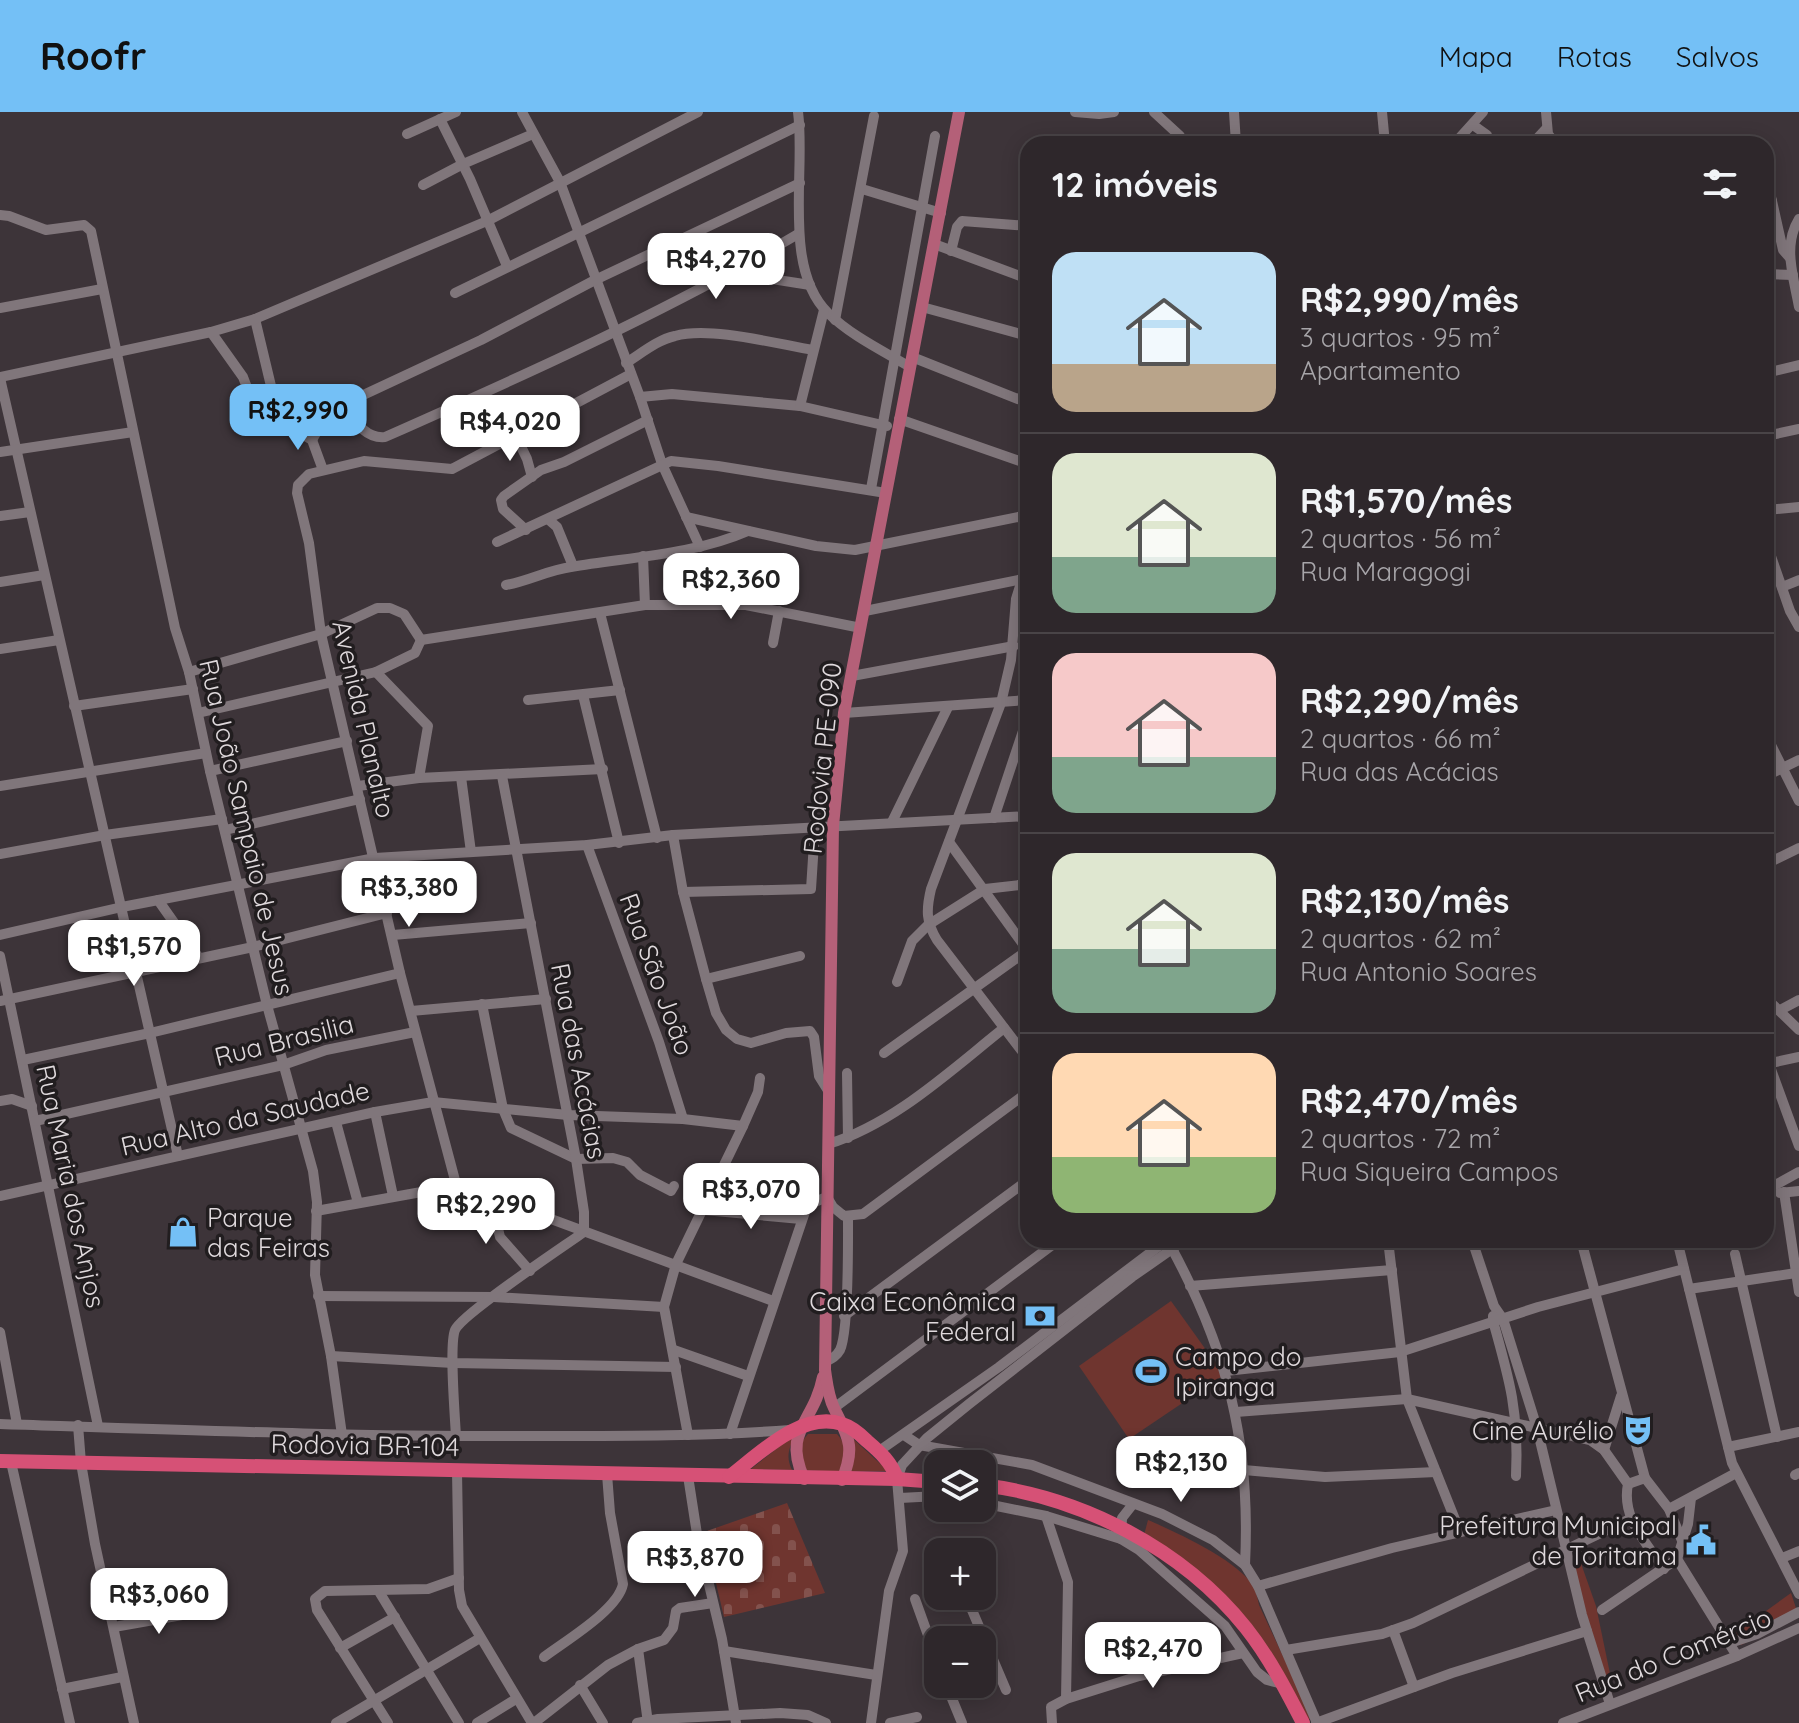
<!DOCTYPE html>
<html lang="pt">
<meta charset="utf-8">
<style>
:root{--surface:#2e272b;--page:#3a3337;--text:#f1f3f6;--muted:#a7a5a9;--line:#494447;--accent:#74c0f6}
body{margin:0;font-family:Quicksand,sans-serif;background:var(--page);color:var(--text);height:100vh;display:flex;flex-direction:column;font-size:30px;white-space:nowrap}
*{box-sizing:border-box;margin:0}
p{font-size:26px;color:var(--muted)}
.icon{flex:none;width:44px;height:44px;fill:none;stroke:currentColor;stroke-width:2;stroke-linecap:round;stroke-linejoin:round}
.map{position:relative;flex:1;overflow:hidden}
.drawer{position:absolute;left:1020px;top:24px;width:754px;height:1112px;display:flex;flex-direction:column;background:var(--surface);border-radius:24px;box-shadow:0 4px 20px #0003,0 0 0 2px var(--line)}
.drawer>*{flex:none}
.fabs{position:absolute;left:924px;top:1338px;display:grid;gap:16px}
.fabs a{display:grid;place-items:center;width:72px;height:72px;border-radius:16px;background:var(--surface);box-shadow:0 4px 20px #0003,0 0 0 2px var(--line);font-size:40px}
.price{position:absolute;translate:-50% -68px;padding:0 18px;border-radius:16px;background:#fff;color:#222;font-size:26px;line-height:52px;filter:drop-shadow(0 2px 4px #0008)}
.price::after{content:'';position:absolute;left:50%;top:48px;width:24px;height:18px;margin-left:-12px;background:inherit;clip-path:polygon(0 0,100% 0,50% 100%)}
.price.active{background:var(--accent);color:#111}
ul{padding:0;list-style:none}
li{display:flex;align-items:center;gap:24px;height:200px;padding:0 32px}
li+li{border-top:2px solid var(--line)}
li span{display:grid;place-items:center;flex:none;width:224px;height:160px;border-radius:24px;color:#555}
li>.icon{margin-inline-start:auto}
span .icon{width:96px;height:96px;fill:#fffc;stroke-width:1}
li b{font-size:34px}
h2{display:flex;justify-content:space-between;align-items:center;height:96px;padding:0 32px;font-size:34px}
header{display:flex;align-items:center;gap:48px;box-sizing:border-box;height:112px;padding:0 40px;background:var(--accent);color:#111}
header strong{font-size:38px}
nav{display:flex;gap:44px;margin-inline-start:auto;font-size:28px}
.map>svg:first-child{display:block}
.green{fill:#6f352f}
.cemetery{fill:url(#cemetery-stones)}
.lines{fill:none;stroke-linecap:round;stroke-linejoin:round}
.minor{stroke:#80767b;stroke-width:10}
.major{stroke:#b46078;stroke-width:12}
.highway{stroke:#d65176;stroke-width:14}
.labels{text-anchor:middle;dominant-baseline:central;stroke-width:7;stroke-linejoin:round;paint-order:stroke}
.street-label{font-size:26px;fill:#dfd9dc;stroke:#211d1f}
.poi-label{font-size:26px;fill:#dfd9dc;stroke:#211d1f;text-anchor:end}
</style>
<header>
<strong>Roofr</strong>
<nav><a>Mapa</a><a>Rotas</a><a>Salvos</a></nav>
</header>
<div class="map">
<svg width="1799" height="1611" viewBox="0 0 1799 1611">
<defs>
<pattern id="cemetery-stones" width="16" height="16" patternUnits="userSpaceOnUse" patternTransform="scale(2)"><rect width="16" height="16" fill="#6f352f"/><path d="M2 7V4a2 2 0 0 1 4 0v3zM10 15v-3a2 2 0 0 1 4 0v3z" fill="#83524d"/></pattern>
</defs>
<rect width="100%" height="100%" fill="#3d3439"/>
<!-- green -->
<g class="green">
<path d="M1171,1189L1224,1263L1129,1327L1079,1254Z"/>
<path d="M808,1322H837C849,1336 846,1343 840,1360L803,1358L799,1333Z"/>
<path d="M794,1323C790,1337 785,1343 792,1358L751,1357Z"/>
<path d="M850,1324L888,1359H850L855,1341Z"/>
<path d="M1148,1408C1176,1420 1239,1449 1254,1475C1256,1480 1258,1488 1259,1493L1312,1606L1307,1608L1254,1518L1144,1423Z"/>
<path d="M1577,1440L1596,1494L1613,1576L1604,1579L1565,1449Z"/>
<path d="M1791,1481L1799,1505L1741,1533L1734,1522Z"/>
</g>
<!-- cemetery -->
<path class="cemetery" d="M787,1391L825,1481L724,1505L704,1420Z"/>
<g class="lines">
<!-- minor -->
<g class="minor">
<path d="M522,0L560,70L640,285L662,352L700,435"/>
<path d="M798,0C806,59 782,156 828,201C850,223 883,239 910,255"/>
<path d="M1075,0L1099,2L1114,0"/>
<path d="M1154,0L1180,24V32"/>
<path d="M1234,0L1236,32"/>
<path d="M1382,0L1385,32"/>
<path d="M1546,0L1548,22L1556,32"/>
<path d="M440,7L470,67L507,154"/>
<path d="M1473,13L1487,23L1488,32"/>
<path d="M407,22L456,0"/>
<path d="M1454,32L1483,0"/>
<path d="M1532,32L1547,16"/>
<path d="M1766,65L1772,89"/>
<path d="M423,73L463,52L533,22"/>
<path d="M862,77L941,101"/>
<path d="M1766,89H1772L1783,138L1790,146"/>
<path d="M0,103L9,104L46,118L84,113L91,119L175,516L189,560L210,659L267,893L313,1059L317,1090L315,1163L331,1244L342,1323"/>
<path d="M1799,107C1782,134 1794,166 1799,195"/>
<path d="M934,132L1028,167"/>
<path d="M951,139L957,115L962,109L1028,114"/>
<path d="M733,161L810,173"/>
<path d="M1766,162L1793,163"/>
<path d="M455,181L800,13"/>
<path d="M922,195L1028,224"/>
<path d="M0,196L102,177"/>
<path d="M255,207L271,274L287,314L312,328L323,358"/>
<path d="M835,208L874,4"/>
<path d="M211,220L243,265L259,307L271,314H287L329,299L481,228L595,168L800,71"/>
<path d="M912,245L1028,291"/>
<path d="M626,251C642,241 657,228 675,224C710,214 777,232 813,238"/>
<path d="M1766,261L1799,253"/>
<path d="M0,265L211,220L255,207L487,109L698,0"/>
<path d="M0,266L178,1044"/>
<path d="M640,285L672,282L800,294L887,314"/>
<path d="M343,292C354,307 364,327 385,325C525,263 666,200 798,122"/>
<path d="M800,294L824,198"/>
<path d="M899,307L1028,352"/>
<path d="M516,324L527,347L532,365"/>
<path d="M1766,324L1799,317"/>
<path d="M312,328L329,299"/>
<path d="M0,340L133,320"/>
<path d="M1028,346L1024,363L1028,403L1026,455L1016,487L1011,548L1001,591L931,777C926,798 926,810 937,828L1028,947"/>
<path d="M871,377L935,24"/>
<path d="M1766,398L1799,395"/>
<path d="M0,404L30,400"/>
<path d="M686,405L816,434L855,438L1028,403"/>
<path d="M549,408L557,415L573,454"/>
<path d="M526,418L503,397L501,388L504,384L541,358L564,350L648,308"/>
<path d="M497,430L671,349L718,354L886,381"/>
<path d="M1766,430L1790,499L1799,515"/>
<path d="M643,444L645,493"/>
<path d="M0,470L44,463"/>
<path d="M506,473C529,469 548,458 571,455C630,445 693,443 748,419"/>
<path d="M1782,475L1799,468"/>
<path d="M865,499L1023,467"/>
<path d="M600,501L657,726"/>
<path d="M421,528L645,493H746L861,516"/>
<path d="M773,531L779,499"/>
<path d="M0,537L59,528"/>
<path d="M189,560L321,522L377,496H390L404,502L421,528"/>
<path d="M376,560L428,614L419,666"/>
<path d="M852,564L1014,534"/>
<path d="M583,583L619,731"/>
<path d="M528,588L620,578"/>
<path d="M1023,588L1028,572"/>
<path d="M74,594L193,577"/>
<path d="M198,601L376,560L415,541L421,528"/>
<path d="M844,601L1028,588"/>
<path d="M1766,623L1799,689"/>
<path d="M210,659L347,629"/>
<path d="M1766,664L1799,648"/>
<path d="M461,665L471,740"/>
<path d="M0,674L206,641"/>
<path d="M358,674L419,666L603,657"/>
<path d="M994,706L1028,604"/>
<path d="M892,710L948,595"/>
<path d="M225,718L360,687"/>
<path d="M673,723L683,780L706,867L716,901L726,918L737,927L751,931L786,921L810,919L814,925L819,964L829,980"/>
<path d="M949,730L1028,839"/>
<path d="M587,733L659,930L683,1007"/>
<path d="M0,742L105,723L222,707"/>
<path d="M1766,752L1799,736"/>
<path d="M683,780L811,777L815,715"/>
<path d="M158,788L199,846"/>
<path d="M0,823L122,795L375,746L587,733L673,723L1028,704"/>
<path d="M393,823L531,811"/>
<path d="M0,844L98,1314"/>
<path d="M706,867L800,844"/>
<path d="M897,870L912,829L928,813L985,777L1028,772"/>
<path d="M1766,886L1799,918"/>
<path d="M0,889L253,835L387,801"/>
<path d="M482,892L503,997L511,1016L576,1047L613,1046L627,1050L640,1063L671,1079L674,1074"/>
<path d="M1780,898L1799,888"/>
<path d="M411,899L546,887"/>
<path d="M884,941L1028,838"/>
<path d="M23,948L150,921L400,861"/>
<path d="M1766,952L1799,945"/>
<path d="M1769,952L1799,1034"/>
<path d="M847,961L848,1026"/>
<path d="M0,989L12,987L32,994"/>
<path d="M375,1000L393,1084"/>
<path d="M35,1009L283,953L326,938L415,920"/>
<path d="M336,1010L358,1091"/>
<path d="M828,1032C894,1012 951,958 1004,916"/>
<path d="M456,1072L400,861L321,522L309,431L297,381L298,373L309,362L364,349L452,357L631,262"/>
<path d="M1766,1078L1799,1060"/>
<path d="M1784,1080L1799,1180"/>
<path d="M1780,1081L1799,1079"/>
<path d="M0,1084L375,1000L433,990L568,1003L683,1007L743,1014"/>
<path d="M490,1084L500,1125L530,1159"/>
<path d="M704,1098L801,1107"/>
<path d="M316,1099L438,1077L456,1072L773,1189"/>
<path d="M1388,1128L1407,1287L1460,1420"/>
<path d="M1472,1128L1494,1194L1503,1207L1537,1316L1582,1503L1610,1592"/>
<path d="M1581,1128L1645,1366"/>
<path d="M1677,1128L1732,1351L1799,1482"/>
<path d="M1170,1133C1228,1239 1251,1332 1245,1453"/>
<path d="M1735,1142L1777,1325"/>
<path d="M1190,1174L1392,1158"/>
<path d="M1689,1177L1796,1161"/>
<path d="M318,1184L494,1185L664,1195"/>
<path d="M844,1204L1028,1068"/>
<path d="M1493,1204V1209C1510,1269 1519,1301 1516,1364"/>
<path d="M0,1220L17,1312"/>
<path d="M674,1238L748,1264"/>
<path d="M331,1244L453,1251L676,1255"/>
<path d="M825,1250C831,1247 836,1245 840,1238C849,1220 848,1130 848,1105"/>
<path d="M1226,1259L1400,1240L1538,1195L1684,1157"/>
<path d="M834,1296L1059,1128"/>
<path d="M1236,1300L1407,1287L1590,1328L1604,1338L1628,1372C1621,1406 1646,1430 1664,1457"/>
<path d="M0,1312C182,1318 364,1325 547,1324C628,1324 709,1324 790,1318"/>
<path d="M78,1313L81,1351L95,1432L134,1611"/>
<path d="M730,1322L806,1097L812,1091L827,1085L833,1095L844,1104L863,1102L1028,980"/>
<path d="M688,1323L664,1195L676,1152L743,1014L758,980L760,966"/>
<path d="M904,1323L919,1333L1032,1353L1162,1402L1213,1428L1245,1453L1258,1474L1317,1611"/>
<path d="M456,1325C455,1304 449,1233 455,1218C462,1202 563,1135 584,1120V1100L576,1047L502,664"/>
<path d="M1728,1335L1799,1320"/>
<path d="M1604,1338L1621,1284"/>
<path d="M879,1339L999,1255L1167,1128"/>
<path d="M11,1350L70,1611"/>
<path d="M1244,1358L1325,1365L1436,1360"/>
<path d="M457,1359L459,1478L462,1494L532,1611"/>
<path d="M1795,1363L1799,1361"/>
<path d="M688,1364L697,1422L722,1527L736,1611"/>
<path d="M1628,1372L1645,1366L1669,1397L1683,1431"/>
<path d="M900,1386L938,1384"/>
<path d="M982,1391L1046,1404L1121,1427"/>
<path d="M1133,1392L1122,1406L1121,1427L1139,1438L1225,1514L1257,1560L1267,1568L1283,1572"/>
<path d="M1669,1397L1736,1361"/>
<path d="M1046,1404L1068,1470L1066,1587"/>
<path d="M1782,1446L1799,1439"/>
<path d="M1677,1447L1737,1544"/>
<path d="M1258,1474L1392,1436L1556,1398"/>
<path d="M378,1478L459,1611"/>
<path d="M966,1484L1006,1578"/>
<path d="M915,1487L938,1551"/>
<path d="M1602,1498L1677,1447L1688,1412L1691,1386"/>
<path d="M114,1515L199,1500"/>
<path d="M1393,1518L1414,1575"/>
<path d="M1730,1531L1757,1522L1799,1500"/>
<path d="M340,1536L395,1505"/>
<path d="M638,1537L648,1611"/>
<path d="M1286,1538L1382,1522L1413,1511L1630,1407"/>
<path d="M724,1539L876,1563"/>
<path d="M544,1545C565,1529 618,1498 623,1472L610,1401L607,1362"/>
<path d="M946,1572L962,1611"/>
<path d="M580,1573L603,1611"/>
<path d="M62,1577L122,1565"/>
<path d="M336,1611L480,1526"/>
<path d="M388,1611L317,1498L315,1487L325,1479L428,1477L459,1466"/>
<path d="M477,1611L516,1587"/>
<path d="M534,1611L608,1553L638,1537L664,1528L673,1516L676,1499L680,1496L713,1491"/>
<path d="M637,1611L658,1607L780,1601L808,1603L826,1611"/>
<path d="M871,1611L889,1479L903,1439L897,1367L902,1353L927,1326L969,1292L1132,1165L1185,1128"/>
<path d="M890,1611L917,1605"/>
<path d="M1052,1611L1051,1595L1066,1587L1139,1564L1243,1541"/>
<path d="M1316,1611L1452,1561L1587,1519"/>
<path d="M1563,1611L1737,1544L1799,1516"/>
</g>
<!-- major -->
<g class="major">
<path d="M804,1367C782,1318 814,1311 823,1265"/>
<path d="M842,1368C856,1334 848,1325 834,1296C828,1284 827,1271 825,1258L833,714L844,601L959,0"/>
</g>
<!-- highway -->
<g class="highway">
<path d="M0,1349L897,1367L938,1370"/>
<path d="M729,1365C758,1343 802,1298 842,1312C852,1315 860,1322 867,1329C880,1340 892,1351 897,1367"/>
<path d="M982,1373C1082,1385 1183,1437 1246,1516C1269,1545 1286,1578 1303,1611"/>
</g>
</g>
<!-- icons -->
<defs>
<g id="shop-bare" transform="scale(2.4)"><path d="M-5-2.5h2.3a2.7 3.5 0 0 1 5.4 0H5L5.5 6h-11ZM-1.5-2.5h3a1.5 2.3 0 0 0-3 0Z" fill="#74c0f6" stroke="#211d1f" stroke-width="2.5" paint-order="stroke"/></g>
<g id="bank-bare" transform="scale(2.4)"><path d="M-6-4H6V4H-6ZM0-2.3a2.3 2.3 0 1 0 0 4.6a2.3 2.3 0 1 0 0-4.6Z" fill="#74c0f6" stroke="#211d1f" stroke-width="2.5" paint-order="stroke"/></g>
<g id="stadium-bare" transform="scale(2.4)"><path d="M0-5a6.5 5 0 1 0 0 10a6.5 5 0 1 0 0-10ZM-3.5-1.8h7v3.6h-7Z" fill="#74c0f6" stroke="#211d1f" stroke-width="2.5" paint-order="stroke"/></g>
<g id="theatre-bare" transform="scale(2.4)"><path d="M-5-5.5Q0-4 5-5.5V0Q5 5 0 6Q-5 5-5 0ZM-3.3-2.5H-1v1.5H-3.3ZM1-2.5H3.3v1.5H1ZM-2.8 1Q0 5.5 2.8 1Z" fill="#74c0f6" stroke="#211d1f" stroke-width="2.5" paint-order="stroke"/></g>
<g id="civic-bare" transform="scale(2.4)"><path d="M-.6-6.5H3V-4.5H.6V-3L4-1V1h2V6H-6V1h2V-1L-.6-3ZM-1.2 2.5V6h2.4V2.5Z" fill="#74c0f6" stroke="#211d1f" stroke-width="2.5" paint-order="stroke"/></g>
</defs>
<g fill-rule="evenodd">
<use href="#shop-bare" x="183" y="1120"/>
<use href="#bank-bare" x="1040" y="1204"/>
<use href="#stadium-bare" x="1151" y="1259"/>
<use href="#theatre-bare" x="1638" y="1318"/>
<use href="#civic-bare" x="1701" y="1428"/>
</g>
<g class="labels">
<!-- street labels -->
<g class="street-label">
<text transform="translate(364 607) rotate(77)">Avenida Planalto</text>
<text transform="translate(822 646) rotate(-84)">Rodovia PE-090</text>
<text transform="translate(247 715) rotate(77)">Rua João Sampaio de Jesus</text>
<text transform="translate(657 862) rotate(70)">Rua São João</text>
<text transform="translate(284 928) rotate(-14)">Rua Brasilia</text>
<text transform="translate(579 949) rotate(79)">Rua das Acácias</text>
<text transform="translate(245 1006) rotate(-13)">Rua Alto da Saudade</text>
<text transform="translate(71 1074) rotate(78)">Rua Maria dos Anjos</text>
<text transform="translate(365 1333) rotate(1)">Rodovia BR-104</text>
<text transform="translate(1673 1543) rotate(-22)">Rua do Comércio</text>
</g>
<!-- poi labels -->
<g class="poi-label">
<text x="207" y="1105" text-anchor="start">Parque<tspan x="207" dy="30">das Feiras</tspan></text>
<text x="1016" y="1189">Caixa Econômica<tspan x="1016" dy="30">Federal</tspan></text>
<text x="1175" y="1244" text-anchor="start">Campo do<tspan x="1175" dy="30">Ipiranga</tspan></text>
<text x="1614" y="1318">Cine Aurélio</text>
<text x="1677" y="1413">Prefeitura Municipal<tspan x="1677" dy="30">de Toritama</tspan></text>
</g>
</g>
</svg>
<div class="fabs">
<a><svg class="icon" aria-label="layers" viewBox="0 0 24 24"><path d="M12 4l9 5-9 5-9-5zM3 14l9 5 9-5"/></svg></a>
<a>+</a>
<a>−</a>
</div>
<b class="price" style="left:716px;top:189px">R$4,270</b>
<b class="price active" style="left:298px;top:340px">R$2,990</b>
<b class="price" style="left:510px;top:351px">R$4,020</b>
<b class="price" style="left:731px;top:509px">R$2,360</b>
<b class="price" style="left:409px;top:817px">R$3,380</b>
<b class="price" style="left:134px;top:876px">R$1,570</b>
<b class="price" style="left:751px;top:1119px">R$3,070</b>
<b class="price" style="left:486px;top:1134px">R$2,290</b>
<b class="price" style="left:1181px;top:1392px">R$2,130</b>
<b class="price" style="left:695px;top:1487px">R$3,870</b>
<b class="price" style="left:159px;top:1524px">R$3,060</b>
<b class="price" style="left:1153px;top:1578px">R$2,470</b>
<section class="drawer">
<h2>12 imóveis<svg class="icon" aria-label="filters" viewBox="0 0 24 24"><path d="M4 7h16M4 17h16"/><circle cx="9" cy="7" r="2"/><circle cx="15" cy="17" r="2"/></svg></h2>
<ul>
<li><span style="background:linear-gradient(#bfe0f5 70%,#b9a48a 0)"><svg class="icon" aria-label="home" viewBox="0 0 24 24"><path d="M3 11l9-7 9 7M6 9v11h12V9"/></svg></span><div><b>R$2,990/mês</b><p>3 quartos · 95 m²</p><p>Apartamento</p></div></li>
<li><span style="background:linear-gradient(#dfe7d0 65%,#7fa58c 0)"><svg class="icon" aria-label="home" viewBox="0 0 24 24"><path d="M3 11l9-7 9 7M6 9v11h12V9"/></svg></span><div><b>R$1,570/mês</b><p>2 quartos · 56 m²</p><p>Rua Maragogi</p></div></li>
<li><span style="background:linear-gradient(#f6c9c9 65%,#7fa58c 0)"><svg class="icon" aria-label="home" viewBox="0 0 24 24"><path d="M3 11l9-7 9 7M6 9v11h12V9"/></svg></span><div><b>R$2,290/mês</b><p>2 quartos · 66 m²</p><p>Rua das Acácias</p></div></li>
<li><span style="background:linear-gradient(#dfe7d0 60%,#7fa58c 0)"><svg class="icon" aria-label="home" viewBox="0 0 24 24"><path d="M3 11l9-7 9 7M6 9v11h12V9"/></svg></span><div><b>R$2,130/mês</b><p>2 quartos · 62 m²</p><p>Rua Antonio Soares</p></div></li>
<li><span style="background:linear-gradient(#ffd9b3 65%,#8fb573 0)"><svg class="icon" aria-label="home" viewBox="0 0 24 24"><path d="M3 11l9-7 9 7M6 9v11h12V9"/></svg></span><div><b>R$2,470/mês</b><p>2 quartos · 72 m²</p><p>Rua Siqueira Campos</p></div></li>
</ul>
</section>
</div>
